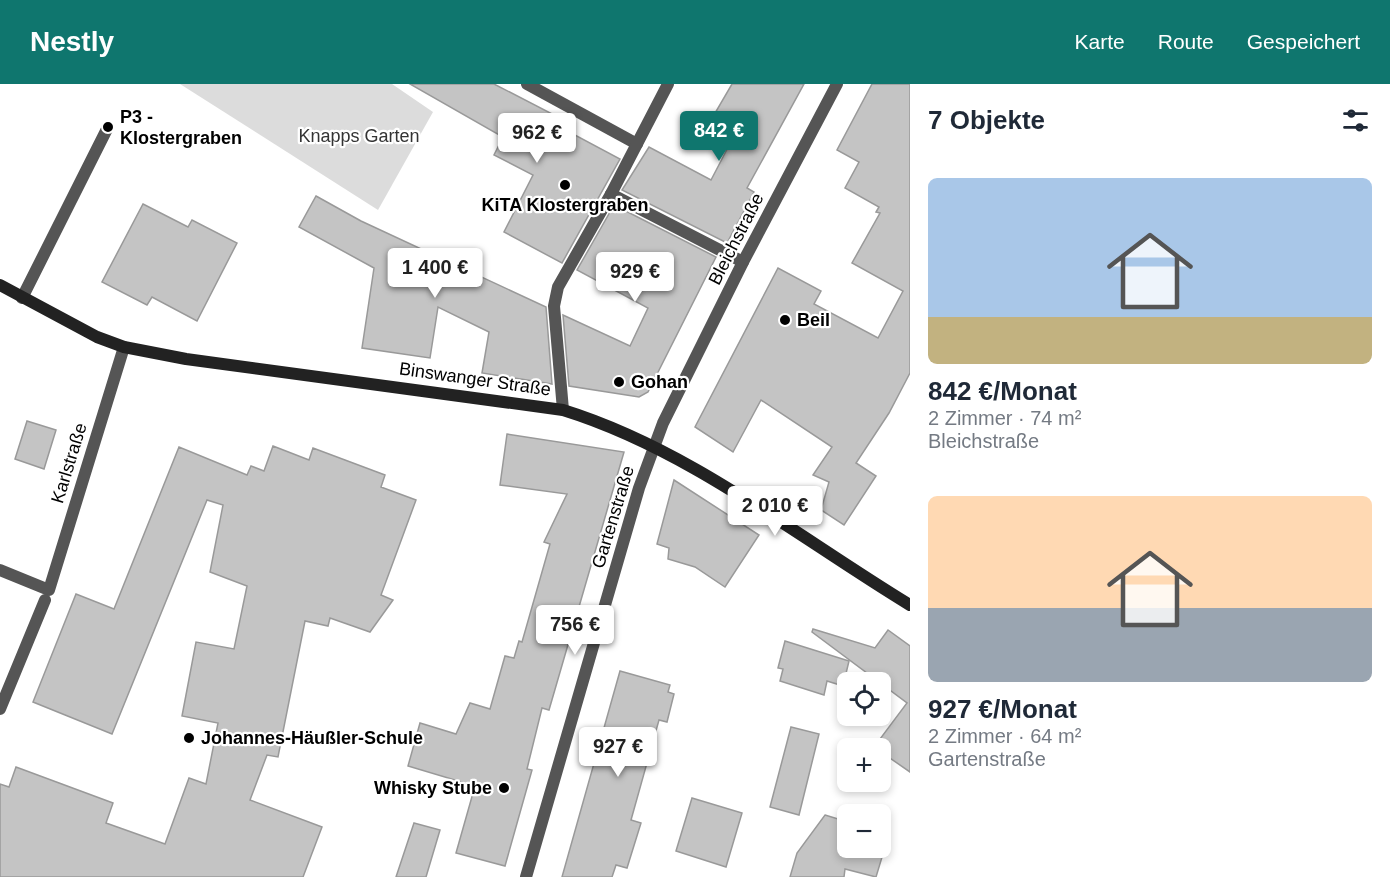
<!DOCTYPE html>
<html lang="de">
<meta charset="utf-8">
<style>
:root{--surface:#fff;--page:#f6f6f7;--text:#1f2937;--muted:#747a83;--accent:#0f766e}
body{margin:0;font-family:Arial,sans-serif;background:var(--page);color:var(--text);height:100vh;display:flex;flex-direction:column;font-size:22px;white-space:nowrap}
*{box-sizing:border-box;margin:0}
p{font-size:20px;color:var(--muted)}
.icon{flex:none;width:33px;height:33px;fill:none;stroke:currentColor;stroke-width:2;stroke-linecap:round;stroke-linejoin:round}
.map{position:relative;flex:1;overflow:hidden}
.side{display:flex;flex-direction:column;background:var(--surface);width:480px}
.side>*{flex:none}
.fabs{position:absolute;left:837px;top:588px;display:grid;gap:12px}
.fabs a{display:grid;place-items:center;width:54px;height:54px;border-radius:9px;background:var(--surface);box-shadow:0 3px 9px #0003;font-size:30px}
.price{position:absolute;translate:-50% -51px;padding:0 14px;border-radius:6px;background:#fff;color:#222;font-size:20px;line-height:39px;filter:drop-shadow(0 2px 3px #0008)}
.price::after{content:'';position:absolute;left:50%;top:36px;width:18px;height:14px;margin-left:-9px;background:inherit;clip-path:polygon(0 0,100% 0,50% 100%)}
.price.active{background:var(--accent);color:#fff}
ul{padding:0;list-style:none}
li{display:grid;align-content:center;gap:12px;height:318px;padding:0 18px}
li span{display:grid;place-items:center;height:186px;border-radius:9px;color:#555}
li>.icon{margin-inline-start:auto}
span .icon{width:108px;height:108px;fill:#fffc;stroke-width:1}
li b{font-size:26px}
h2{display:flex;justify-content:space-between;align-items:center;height:72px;padding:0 18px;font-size:26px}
header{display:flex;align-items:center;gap:36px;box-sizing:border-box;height:84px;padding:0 30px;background:var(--accent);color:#fff}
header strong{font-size:28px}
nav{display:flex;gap:33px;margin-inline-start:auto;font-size:21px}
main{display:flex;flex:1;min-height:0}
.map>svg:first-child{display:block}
.green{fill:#dcdcdc}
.building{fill:#c4c4c4;stroke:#999;stroke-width:1.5}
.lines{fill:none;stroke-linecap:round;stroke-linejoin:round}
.lane{stroke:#555;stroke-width:12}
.street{stroke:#555;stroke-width:12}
.secondary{stroke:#222;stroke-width:12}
.poi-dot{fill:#000;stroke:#fff;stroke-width:2}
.labels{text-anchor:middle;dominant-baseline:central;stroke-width:4.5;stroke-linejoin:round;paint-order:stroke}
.poi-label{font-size:18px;font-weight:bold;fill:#000;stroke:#fff;text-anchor:start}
.park-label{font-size:18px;fill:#333;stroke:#fff}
.street-label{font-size:18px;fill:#000;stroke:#fff}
</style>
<header>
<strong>Nestly</strong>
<nav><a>Karte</a><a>Route</a><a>Gespeichert</a></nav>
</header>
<main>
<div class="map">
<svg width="910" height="793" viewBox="0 0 910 793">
<rect width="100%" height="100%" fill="#fff"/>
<!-- green -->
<path class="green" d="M180,0H392L433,28L378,126Z"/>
<!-- building -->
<g class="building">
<path d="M410,0H494L560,34L556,41L620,75L562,179L504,148L533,91L494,71L503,53Z"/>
<path d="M732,0H804L747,104L754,108L727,159L622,106L649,63L711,96L735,50L711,36Z"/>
<path d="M872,0H910V289L889,329L856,379L876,392L844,441L821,426L829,398L813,391L832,363L761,316L733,368L695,343L778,184L821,207L814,220L878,254L903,207L852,179L880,129L876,128L879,123L845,104L859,78L837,66Z"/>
<path d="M316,112L361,137L546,223L552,300L482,289L489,248L438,223L430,274L362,264L374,184L299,143Z"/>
<path d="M143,120L188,143L192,136L237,159L197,237L152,213L147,221L102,198Z"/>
<path d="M614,121L716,173L648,308L639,313L569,302L563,231L630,262L648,224L577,186Z"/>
<path d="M27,337L56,346L44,385L15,375Z"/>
<path d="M507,350L624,368L549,626L542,624L527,685L532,686L505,782L456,769L475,702L408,682L420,639L456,650L470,619L490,625L505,572L514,574L519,557L522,558L550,460L544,458L567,410L500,401Z"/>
<path d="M273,362L309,376L313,364L385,391L381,403L416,416L381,511L393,516L370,548L330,534L328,542L305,537L278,673L267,671L250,716L322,743L303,793H0V700L9,703L16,683L113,719L106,739L165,760L189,694L206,700L218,639L182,632L196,558L234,565L247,502L210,488L223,421L207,416L112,650L33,618L76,510L114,525L179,363L247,391L251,382L264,387Z"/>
<path d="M674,396L759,451L725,503L695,483L668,475L669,464L657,460Z"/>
<path d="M813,545L875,564L888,546L910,562V688L874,663L907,619L812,548Z"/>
<path d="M785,557L849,577L843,602L827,597L824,611L780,597L783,585L778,584Z"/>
<path d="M620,587L670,601L668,608L674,610L667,638L659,636L631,736L641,739L627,784L616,781L612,793H562Z"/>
<path d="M791,643L819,650L799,731L770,723Z"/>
<path d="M692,714L742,729L726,783L676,767Z"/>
<path d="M825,731L848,738V764H880V747L889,750L876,793L845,785L844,793H790L797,769Z"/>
<path d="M414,739L440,746L426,793H396Z"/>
</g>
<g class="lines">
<!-- lane -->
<g class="lane">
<path d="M611,110L743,178"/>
<path d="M22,214L108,43"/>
<path d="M0,486L49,506L124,263"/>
<path d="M0,625L45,516"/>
</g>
<!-- street -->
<g class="street">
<path d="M527,0L637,60"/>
<path d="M563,326L554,222L558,203L611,110L668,0"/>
<path d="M526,793L639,404L663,339L743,178L837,0"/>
</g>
<!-- secondary -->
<path class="secondary" d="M0,201L97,253L124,263L186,275L563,326C689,365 798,453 910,521"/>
</g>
<!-- markers -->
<g class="poi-dot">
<circle cx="108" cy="43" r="6"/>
<circle cx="565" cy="101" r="6"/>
<circle cx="785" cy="236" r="6"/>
<circle cx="619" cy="298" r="6"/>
<circle cx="189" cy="654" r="6"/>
<circle cx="504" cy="704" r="6"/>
</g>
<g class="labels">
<!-- poi labels -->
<g class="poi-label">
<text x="120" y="33">P3 -<tspan x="120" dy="21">Klostergraben</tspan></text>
<text x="565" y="121" text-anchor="middle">KiTA Klostergraben</text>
<text x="797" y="236">Beil</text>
<text x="631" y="298">Gohan</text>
<text x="201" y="654">Johannes-Häußler-Schule</text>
<text x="492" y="704" text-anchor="end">Whisky Stube</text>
</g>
<!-- park labels -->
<g class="park-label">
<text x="359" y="52">Knapps Garten</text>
</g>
<!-- street labels -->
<g class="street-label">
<text transform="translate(736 155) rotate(-63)">Bleichstraße</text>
<text transform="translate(475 295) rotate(8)">Binswanger Straße</text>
<text transform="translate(69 379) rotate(-73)">Karlstraße</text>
<text transform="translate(613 433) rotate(-73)">Gartenstraße</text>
</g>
</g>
</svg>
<div class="fabs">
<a><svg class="icon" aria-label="locate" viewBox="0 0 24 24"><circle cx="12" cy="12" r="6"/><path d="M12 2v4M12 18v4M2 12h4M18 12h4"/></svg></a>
<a>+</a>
<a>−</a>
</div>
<b class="price active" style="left:719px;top:78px">842 €</b>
<b class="price" style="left:537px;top:80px">962 €</b>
<b class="price" style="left:435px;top:215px">1 400 €</b>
<b class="price" style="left:635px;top:219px">929 €</b>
<b class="price" style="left:775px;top:453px">2 010 €</b>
<b class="price" style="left:575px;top:572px">756 €</b>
<b class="price" style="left:618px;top:694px">927 €</b>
</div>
<section class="side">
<h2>7 Objekte<svg class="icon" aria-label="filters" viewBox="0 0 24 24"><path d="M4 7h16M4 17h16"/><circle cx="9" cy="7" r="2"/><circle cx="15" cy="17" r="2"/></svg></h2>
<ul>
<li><span style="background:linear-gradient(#a9c7e8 75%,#c2b280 0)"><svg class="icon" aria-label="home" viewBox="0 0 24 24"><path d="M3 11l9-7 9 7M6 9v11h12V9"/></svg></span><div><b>842 €/Monat</b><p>2 Zimmer · 74 m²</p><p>Bleichstraße</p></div></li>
<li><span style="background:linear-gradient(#ffd9b3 60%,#9aa5b1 0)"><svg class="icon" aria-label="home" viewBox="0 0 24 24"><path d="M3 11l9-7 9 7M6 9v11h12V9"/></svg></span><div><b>927 €/Monat</b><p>2 Zimmer · 64 m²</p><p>Gartenstraße</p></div></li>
</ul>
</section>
</main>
